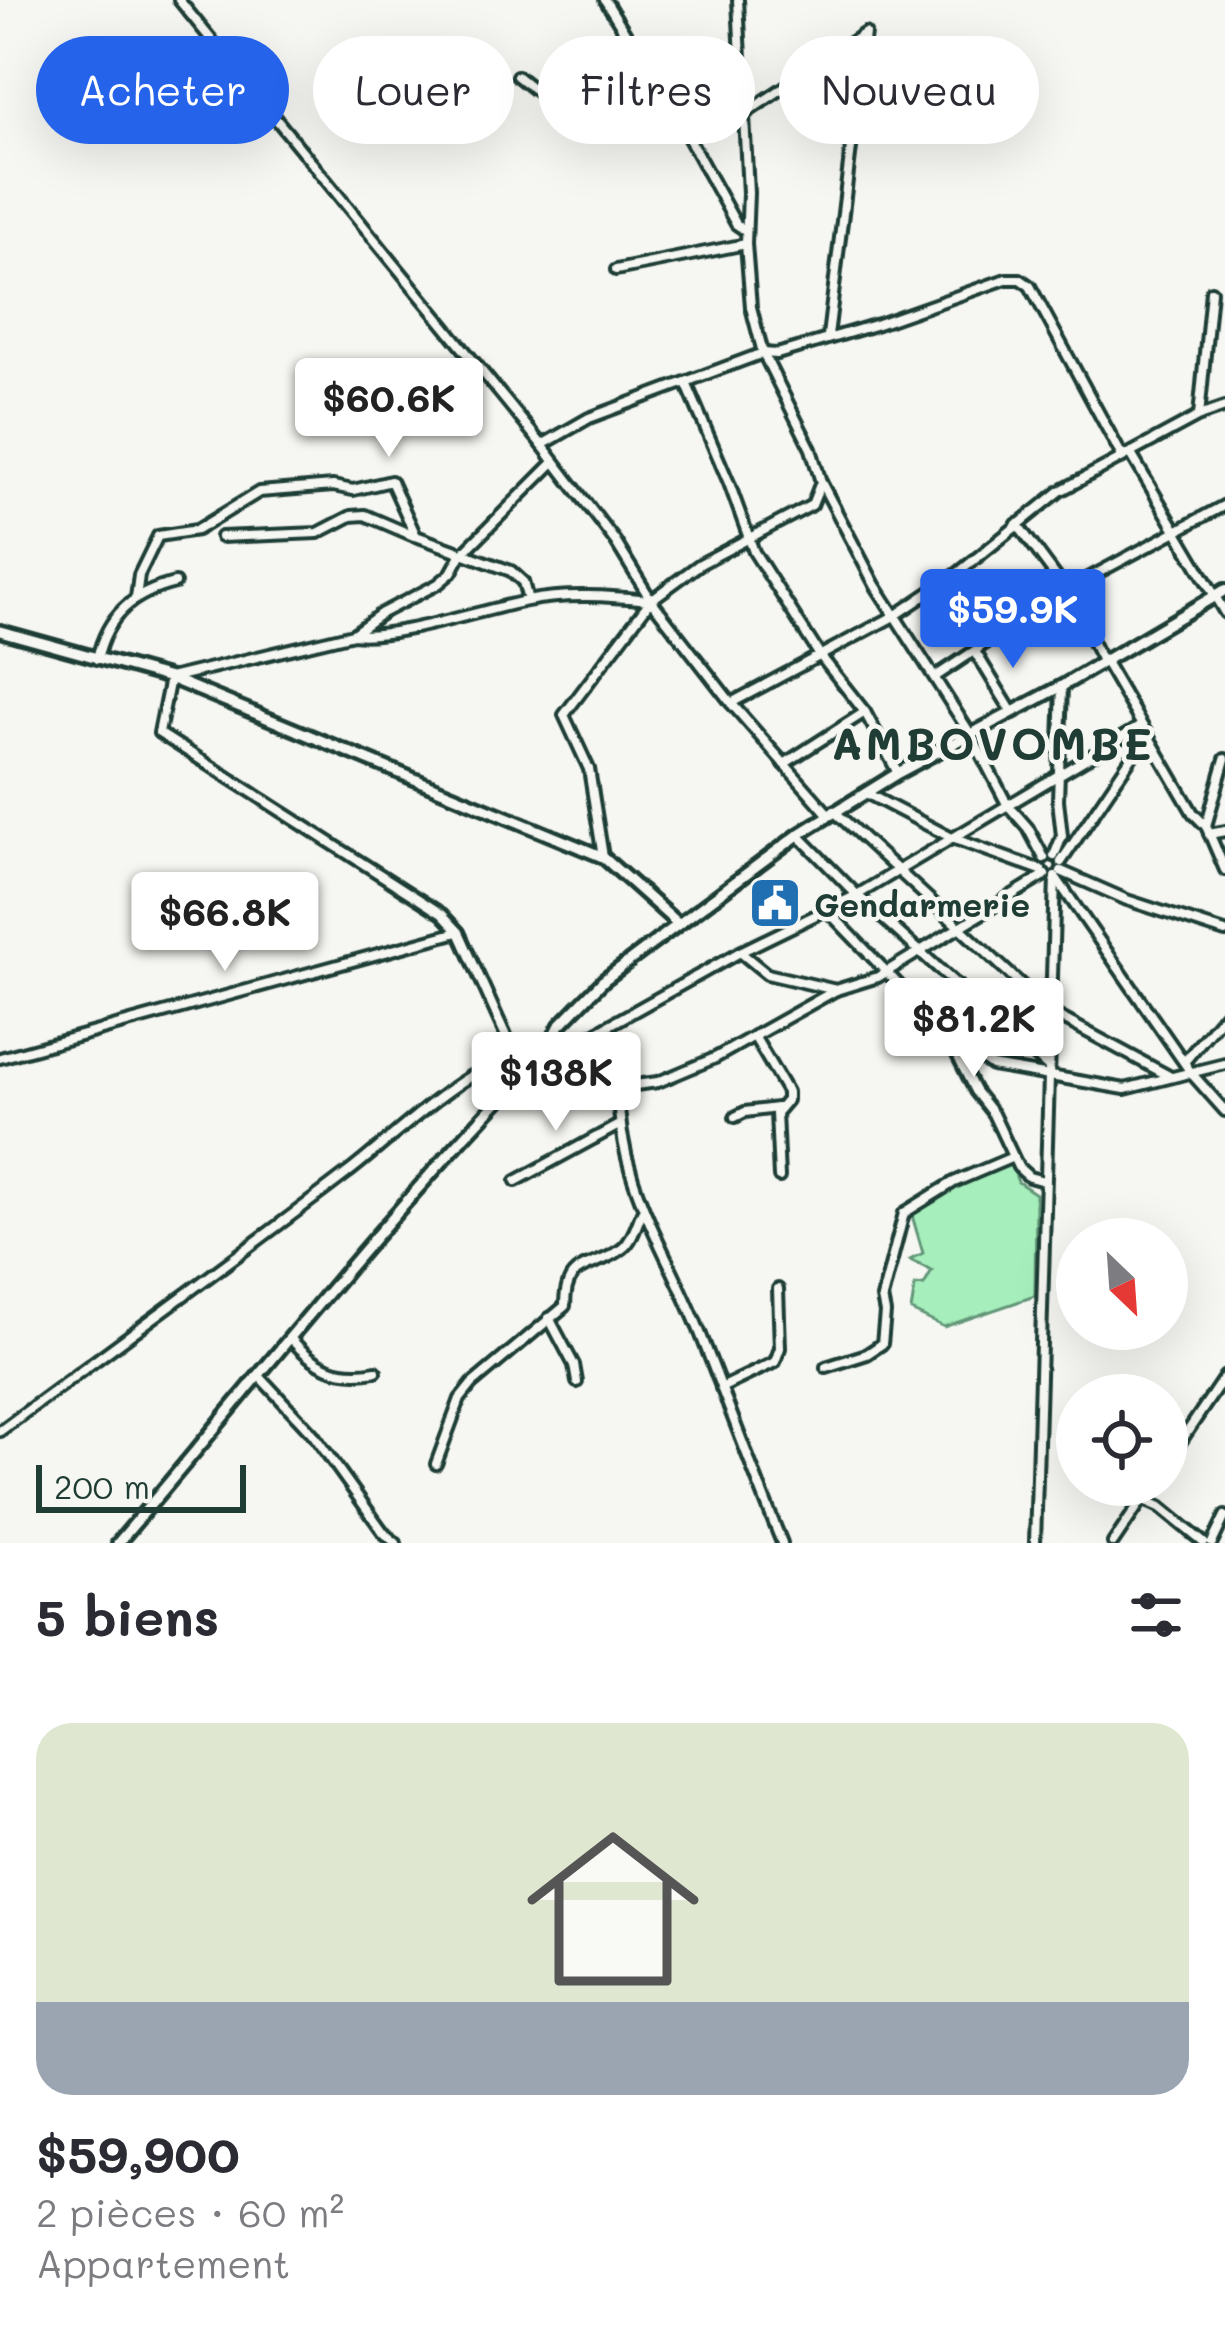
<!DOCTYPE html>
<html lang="fr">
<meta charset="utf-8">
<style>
:root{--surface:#fff;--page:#f7f7f7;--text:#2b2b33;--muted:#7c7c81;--line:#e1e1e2;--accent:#2563eb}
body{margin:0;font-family:Mali,sans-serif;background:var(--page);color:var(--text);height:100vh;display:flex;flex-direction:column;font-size:45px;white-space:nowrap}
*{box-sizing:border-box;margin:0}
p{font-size:39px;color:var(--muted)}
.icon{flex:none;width:66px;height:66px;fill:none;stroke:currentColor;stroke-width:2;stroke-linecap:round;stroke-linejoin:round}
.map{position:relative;height:1543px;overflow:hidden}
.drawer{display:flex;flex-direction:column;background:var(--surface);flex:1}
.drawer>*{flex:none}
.top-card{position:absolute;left:36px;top:36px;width:1155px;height:108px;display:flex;gap:24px}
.needle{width:78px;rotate:155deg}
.fabs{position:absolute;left:1056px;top:1218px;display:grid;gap:24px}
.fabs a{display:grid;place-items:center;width:132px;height:132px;border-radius:50%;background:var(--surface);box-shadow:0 12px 48px #0002;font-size:60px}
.scale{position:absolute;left:36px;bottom:30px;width:210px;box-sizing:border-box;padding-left:12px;border:6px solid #1f3d34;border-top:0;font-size:33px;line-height:42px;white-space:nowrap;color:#1f3d34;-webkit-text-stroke:9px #f6f6f2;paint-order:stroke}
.price{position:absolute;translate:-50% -102px;padding:0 27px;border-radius:12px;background:#fff;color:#222;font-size:39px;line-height:78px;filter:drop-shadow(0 3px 6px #0008)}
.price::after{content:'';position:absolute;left:50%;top:72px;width:36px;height:27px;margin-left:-18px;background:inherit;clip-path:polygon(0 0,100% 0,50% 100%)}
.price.current{background:var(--accent);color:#fff}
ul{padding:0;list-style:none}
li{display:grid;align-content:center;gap:24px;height:636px;padding:0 36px}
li+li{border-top:3px solid var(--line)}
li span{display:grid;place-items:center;height:372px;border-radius:36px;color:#555}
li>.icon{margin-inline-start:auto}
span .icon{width:216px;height:216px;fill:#fffc;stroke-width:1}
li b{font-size:51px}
h2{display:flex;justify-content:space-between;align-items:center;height:144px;padding:0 36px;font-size:51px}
.tag{padding:0 42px;border-radius:54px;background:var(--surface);box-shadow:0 12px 48px #0002;font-size:42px;line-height:108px}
.tag.current{background:var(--accent);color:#fff}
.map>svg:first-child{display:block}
.green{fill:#a6eebc;stroke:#629678;stroke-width:3}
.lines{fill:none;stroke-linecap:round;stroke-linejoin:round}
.minor-casing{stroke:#1f3d34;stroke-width:16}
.tertiary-casing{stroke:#1f3d34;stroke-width:18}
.secondary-casing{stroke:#1f3d34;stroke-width:18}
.minor{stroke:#f6f6f2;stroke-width:8}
.tertiary{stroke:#f6f6f2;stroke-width:9}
.secondary{stroke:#f6f6f2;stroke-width:9}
.labels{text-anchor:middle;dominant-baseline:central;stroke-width:9;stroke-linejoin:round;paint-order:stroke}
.poi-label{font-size:33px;font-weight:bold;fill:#1f3d34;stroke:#f6f6f2;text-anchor:start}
.district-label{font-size:45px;font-weight:bold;letter-spacing:3px;fill:#1f3d34;stroke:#f6f6f2}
</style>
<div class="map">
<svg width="1225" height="1543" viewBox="0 0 1225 1543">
<rect width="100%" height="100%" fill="#f6f6f2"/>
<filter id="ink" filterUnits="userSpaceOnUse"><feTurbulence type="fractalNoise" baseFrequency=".00833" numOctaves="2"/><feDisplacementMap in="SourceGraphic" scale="24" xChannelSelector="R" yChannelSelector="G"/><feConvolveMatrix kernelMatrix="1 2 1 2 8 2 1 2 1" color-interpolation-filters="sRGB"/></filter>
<g filter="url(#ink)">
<!-- green -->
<path class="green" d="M1011,1163L1018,1182L1036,1194L1035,1296L944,1327L911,1311L915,1286L924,1285L932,1271L910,1260L923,1253L911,1212L955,1186Z"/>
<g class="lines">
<!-- minor casing -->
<g class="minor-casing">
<g id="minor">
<path d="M179,0L542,445L615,541L651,600L731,703L829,815"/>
<path d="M605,0L673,110L736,224L746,231"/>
<path d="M738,0L748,193L746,244L751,307L763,353L811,449L821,482L875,585L971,735L1007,804L1028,828L1044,858"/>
<path d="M517,76C587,132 587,123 673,110"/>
<path d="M743,115L865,33L828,336"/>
<path d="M682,126L744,117"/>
<path d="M616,270L746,244"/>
<path d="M687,385L729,483L754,552L819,654L865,712L898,773"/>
<path d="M1199,416L1211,291"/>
<path d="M542,445L589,418L763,353L777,354L878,324L1006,279H1020L1030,286L1122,456"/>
<path d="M1131,454L1225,613"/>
<path d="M1017,524L1066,590L1102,661"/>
<path d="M221,537L318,533L351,516L365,515L414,536"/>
<path d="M136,598L139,575L158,536L197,530L259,492L333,486L353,490L391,481L416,536L511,571L523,582L528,600"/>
<path d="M353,634C392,640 484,609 527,601C566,593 610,596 649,600"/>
<path d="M976,653L1012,712"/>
<path d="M97,659C107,615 133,593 175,583"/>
<path d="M1104,660L1193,813L1206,826L1225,870"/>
<path d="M935,677L1066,590L1225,505"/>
<path d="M731,703L896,615L958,573L1060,491L1199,416L1225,407"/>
<path d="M784,764L865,712"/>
<path d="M866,793L952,838L1041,870"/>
<path d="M834,811L1052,1013L1169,1076"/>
<path d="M1206,826L1225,759"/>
<path d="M1209,834L1225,831"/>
<path d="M798,835L857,895L1048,1067"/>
<path d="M1054,856L1062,836L1058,800L1062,686"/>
<path d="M603,857L589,769L564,715L651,600L700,564L812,505L821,482"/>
<path d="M1061,862L1146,736"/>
<path d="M1061,871L1127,900L1225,932"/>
<path d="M1056,878L1192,1074L1225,1111"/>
<path d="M826,909L946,1034L992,1066L1125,1089L1225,1064"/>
<path d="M740,952L767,974L836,990"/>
<path d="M947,1035L975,1091L993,1114L1018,1167L1029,1177L1044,1181"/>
<path d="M754,1036L787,1092V1100L776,1113L779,1177"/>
<path d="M570,1052L581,1041L740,952L857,895L1141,726"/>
<path d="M515,1056L459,932L442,914L159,733L170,678L353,634L382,613L438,584L451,573L461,555L553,463"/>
<path d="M0,1058L458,932"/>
<path d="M1185,1061L1225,1013"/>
<path d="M618,1082L635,1085L658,1082L715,1058L836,990L878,977L1045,875"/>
<path d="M735,1117L745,1112L777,1108"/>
<path d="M516,1181L617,1126"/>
<path d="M549,1318L574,1365L577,1382"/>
<path d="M291,1339C315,1367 339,1378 376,1371"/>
<path d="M826,1367L867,1354L882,1344L885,1313L882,1298L904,1213L954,1182L1013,1157"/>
<path d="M260,1377L313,1434L384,1533L396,1543"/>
<path d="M721,1388L775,1362L780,1348L778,1289"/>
<path d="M0,1431C116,1345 232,1261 346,1174C394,1138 460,1069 518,1055C555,1047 594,1050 618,1082C617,1184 665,1244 701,1335C728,1404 754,1474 782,1543"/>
<path d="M1167,1462L1225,1376"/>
<path d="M436,1464L460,1399L472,1384L565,1306C565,1257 593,1272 623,1248C633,1240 637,1223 642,1212"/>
<path d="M1142,1499L1160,1507L1204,1543"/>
<path d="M1035,1543L1055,877"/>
<path d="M1113,1543L1152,1485"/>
<path d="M1212,1543L1225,1516"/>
</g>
</g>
<!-- tertiary casing -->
<g class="tertiary-casing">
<path id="tertiary" d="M0,631L170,678L603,857L677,923"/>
</g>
<!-- secondary casing -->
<g class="secondary-casing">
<path id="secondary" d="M118,1543C259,1378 392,1206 546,1052L560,1025L604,980L798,835L898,773L1062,686L1225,590"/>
</g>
<!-- minor -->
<use href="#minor" class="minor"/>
<!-- tertiary -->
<use href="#tertiary" class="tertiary"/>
<!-- secondary -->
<use href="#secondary" class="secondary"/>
</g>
</g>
<!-- icons -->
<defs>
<g id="civic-square" transform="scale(2.7)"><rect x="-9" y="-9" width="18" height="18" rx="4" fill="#1f6fb2" stroke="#f6f6f2"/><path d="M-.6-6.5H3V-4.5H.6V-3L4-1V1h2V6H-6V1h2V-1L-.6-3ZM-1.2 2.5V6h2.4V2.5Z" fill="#fff"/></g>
</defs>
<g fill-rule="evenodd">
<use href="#civic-square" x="775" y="903"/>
</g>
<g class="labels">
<!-- poi labels -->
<g class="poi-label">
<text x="814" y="903">Gendarmerie</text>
</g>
<!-- district labels -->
<g class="district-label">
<text x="993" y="742">AMBOVOMBE</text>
</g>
</g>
</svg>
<div class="fabs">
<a><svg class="needle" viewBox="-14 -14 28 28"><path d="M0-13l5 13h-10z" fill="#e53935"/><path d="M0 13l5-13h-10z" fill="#7c7c81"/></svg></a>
<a><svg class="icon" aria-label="locate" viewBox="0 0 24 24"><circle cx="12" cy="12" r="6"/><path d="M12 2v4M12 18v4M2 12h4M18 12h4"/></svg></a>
</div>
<div class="scale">200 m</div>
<b class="price" style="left:389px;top:460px">$60.6K</b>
<b class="price current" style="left:1013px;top:671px">$59.9K</b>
<b class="price" style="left:225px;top:974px">$66.8K</b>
<b class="price" style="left:974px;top:1080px">$81.2K</b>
<b class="price" style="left:556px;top:1134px">$138K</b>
<div class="top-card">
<a class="tag current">Acheter</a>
<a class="tag">Louer</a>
<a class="tag">Filtres</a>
<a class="tag">Nouveau</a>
</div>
</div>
<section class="drawer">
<h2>5 biens<svg class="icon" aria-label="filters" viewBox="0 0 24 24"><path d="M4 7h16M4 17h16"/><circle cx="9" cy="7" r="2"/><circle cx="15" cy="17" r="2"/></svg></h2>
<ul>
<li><span style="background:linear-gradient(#dfe7d0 75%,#9aa5b1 0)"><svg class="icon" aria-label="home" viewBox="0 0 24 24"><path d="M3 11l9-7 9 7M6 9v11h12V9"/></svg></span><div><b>$59,900</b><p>2 pièces · 60 m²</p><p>Appartement</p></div></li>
</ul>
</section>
